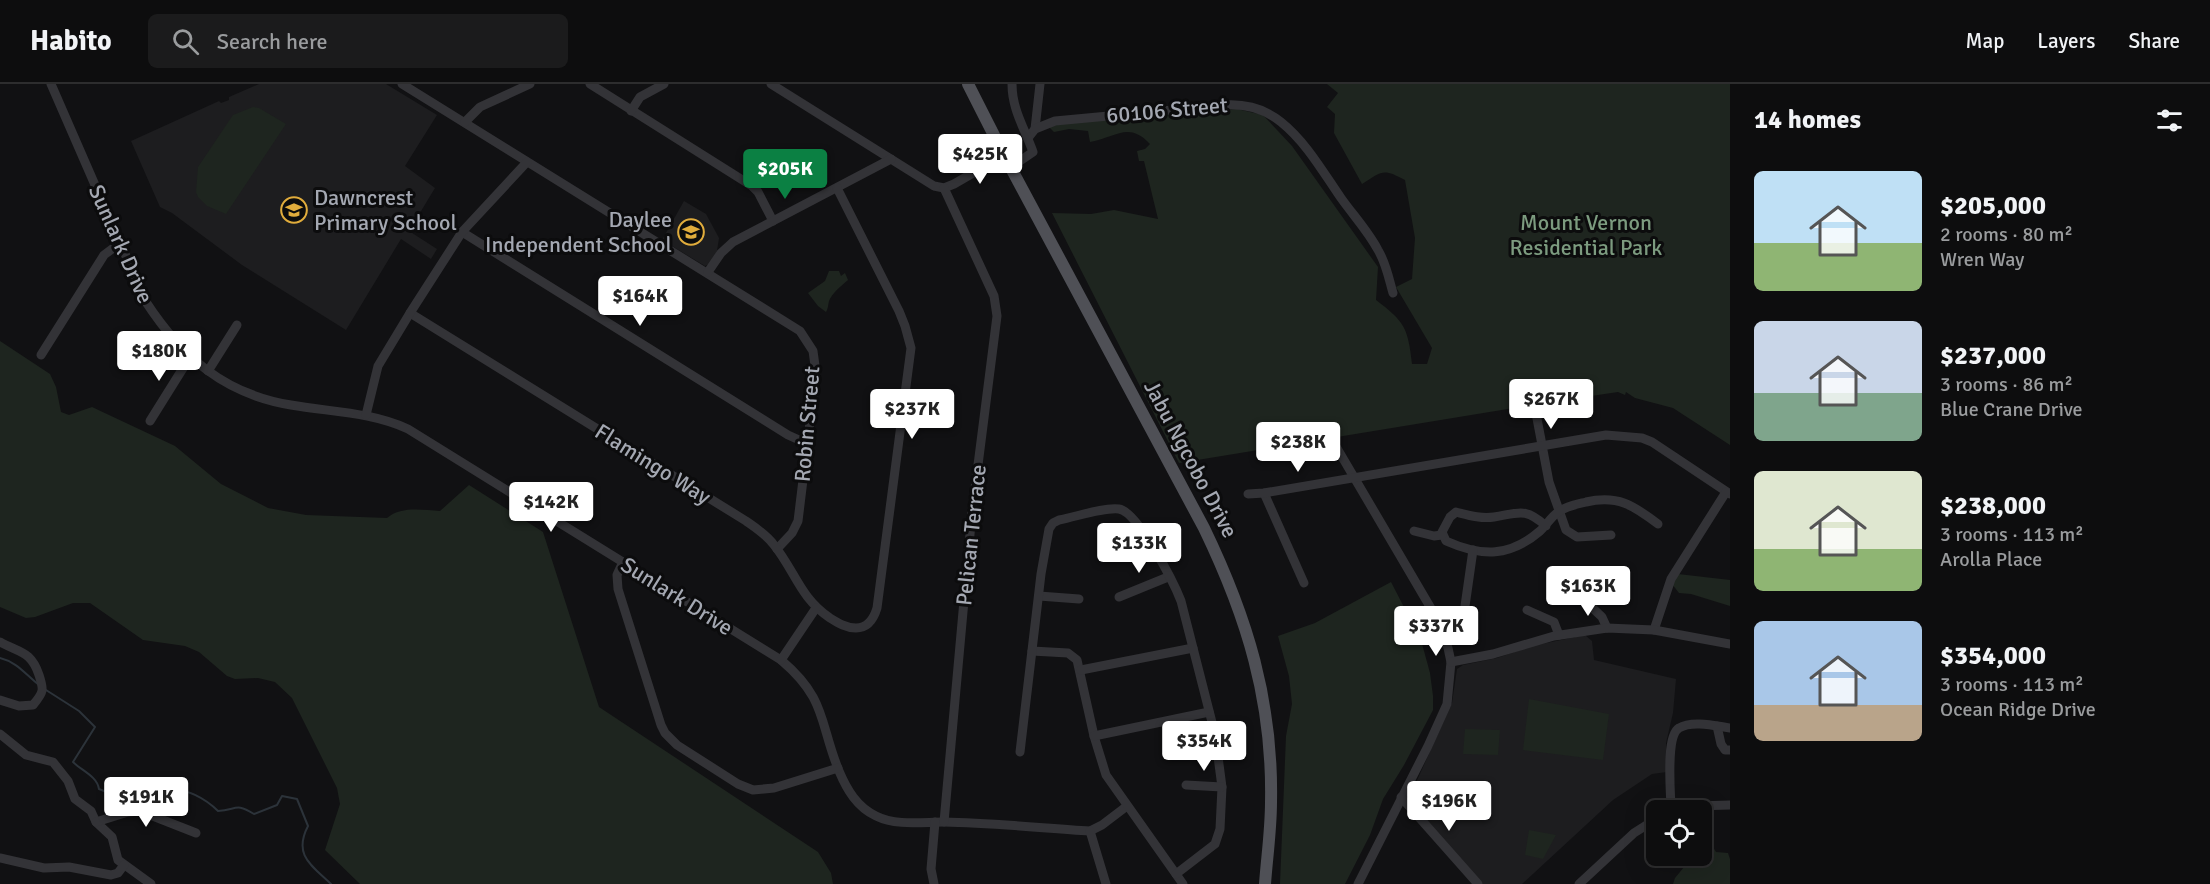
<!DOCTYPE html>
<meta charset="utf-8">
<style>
:root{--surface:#0d0d0e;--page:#1b1b1c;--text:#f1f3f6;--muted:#9a9c9e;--line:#2d2d2e;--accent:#0b8043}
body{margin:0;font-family:Signika,sans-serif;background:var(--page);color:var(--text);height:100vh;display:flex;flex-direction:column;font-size:22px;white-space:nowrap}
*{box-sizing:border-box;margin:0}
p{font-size:20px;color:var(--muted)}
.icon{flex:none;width:33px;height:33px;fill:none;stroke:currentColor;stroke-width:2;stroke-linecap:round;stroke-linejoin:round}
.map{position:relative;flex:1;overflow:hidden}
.drawer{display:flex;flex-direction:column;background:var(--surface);width:480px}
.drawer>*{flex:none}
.tools{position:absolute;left:1646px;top:716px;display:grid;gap:12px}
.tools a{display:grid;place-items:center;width:66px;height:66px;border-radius:9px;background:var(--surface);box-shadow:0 6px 24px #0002,0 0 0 2px var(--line);font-size:30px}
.price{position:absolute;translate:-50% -51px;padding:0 14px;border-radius:6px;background:#fff;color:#222;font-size:20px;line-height:39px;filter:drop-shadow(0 2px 3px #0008)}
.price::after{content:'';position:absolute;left:50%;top:36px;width:18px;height:14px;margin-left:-9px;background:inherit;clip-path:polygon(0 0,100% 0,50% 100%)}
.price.on{background:var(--accent);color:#fff}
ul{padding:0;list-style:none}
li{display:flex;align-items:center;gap:18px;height:150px;padding:0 24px}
li span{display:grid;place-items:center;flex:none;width:168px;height:120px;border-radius:9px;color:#555}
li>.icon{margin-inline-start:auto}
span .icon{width:72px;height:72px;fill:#fffc;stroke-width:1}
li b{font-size:26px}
h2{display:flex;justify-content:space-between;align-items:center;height:72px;padding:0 24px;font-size:26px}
header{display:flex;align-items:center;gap:36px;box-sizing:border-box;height:84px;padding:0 30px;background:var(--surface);border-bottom:2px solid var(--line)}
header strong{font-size:28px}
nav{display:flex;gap:33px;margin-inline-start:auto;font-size:21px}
.search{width:420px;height:54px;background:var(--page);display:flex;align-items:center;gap:15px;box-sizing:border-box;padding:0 21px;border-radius:9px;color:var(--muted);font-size:22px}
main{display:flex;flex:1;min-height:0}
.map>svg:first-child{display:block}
.built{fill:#1d1d1f}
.green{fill:#1e251f}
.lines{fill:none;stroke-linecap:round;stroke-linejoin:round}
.stream{stroke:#2c333a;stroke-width:2}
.minor{stroke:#333337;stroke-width:9}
.major{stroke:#4f5056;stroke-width:12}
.labels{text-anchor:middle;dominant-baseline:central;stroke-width:6;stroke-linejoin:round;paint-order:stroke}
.street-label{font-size:22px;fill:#a4a8b2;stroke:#0c0c0d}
.poi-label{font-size:22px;fill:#a4a8b2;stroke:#0c0c0d;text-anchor:start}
.park-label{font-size:22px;fill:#7c9b7f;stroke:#0c0c0d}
</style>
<header>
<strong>Habito</strong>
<div class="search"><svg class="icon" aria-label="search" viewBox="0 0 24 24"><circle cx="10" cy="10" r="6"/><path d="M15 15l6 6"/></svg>Search here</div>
<nav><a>Map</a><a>Layers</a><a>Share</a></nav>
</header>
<main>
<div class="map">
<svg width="1730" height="800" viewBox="0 0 1730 800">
<rect width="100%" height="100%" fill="#111113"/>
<!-- built -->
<g class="built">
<path d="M259,0H386L437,31L405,82L435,104L409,147L437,165L431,175L401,155L346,246L242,181L172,129L160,123L131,57L219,17L221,19L229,16V13Z"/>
<path d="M684,117L706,130L719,154L717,167L710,180L705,182L662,156Z"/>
<path d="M1585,551L1592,557L1594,576L1676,595L1673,629L1666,659L1667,688L1652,690L1613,716L1522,800H1482L1411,720L1409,714L1452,619L1457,585L1463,581L1497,574L1532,562Z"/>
</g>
<!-- green -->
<g class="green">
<path d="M1327,0H1730V361L1673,324L1635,314L1626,308L1625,311L1618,308L1557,317L1179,379L1052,129L1091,130L1114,126L1158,135L1144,77H1139L1137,67L1145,65L1150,60C1129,37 1116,53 1090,58L1088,47L1069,45L1054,48L1047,41L1138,31L1237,25L1263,31L1292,62L1378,183L1376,216C1405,238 1408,244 1412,280H1427L1432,264L1396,203L1412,195L1415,154L1405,96C1383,84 1382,87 1362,100L1334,49L1335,30L1327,23L1338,9Z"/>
<path d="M253,23L259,24L286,40L226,130L207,122L198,113L196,108L198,83L233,31Z"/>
<path d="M829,187H839L841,192L845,189L848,196C841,202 832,209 829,217C828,221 828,225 826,228L818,222L808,209L825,197Z"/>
<path d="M0,257L50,290L56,303L61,328L69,331L92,323L175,362L221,400L268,424L306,431L387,434C401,422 422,426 440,427L469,401L543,448L599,623L818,768L831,789L833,800H360L325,766L340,720L337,704L292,614L275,598L258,594L235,595L227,592L199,568L185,562L143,556L90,519H73L35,533L26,534L0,523Z"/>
<path d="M1678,490L1730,496V522L1691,510L1679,509L1672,500Z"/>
<path d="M1391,498L1421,556L1430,589L1433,612V626L1404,681L1383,715L1370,751L1345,800H1280L1286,652L1292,620L1289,592L1278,552L1315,539Z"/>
<path d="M1529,615L1609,630L1603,676L1523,666Z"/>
<path d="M1465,645L1500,646L1498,671L1463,670Z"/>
<path d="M1529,746L1556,751L1543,775L1525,771Z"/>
<path d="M1713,763L1716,768L1728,769L1730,775V800H1673L1675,794L1694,771H1701V764Z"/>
</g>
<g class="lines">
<!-- stream -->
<g class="stream">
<path d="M0,574C17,578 26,591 39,601"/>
<path d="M46,606L79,627L95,643L73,678C82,687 97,692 99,705L141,722L155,724C159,720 164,713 169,709C183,700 208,717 218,727C237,726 235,718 254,730L277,721L282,712L297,715L308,742C293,771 311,781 331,800"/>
</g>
<!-- minor -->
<g class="minor">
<path d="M51,0L146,218C182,273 224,310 291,321C331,328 371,328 408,345L781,576C827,615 819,638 839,687C847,706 857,723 876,732C896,742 922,738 944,738C993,739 1042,744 1090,747L1102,741L1127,722"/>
<path d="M402,0L800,247L813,267L816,289L798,437L792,449L777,465"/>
<path d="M590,0L752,102L758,108L773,137"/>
<path d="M771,0L934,102L944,104L954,100L1004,71"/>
<path d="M631,27L640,13L664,0"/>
<path d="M465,38L480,23L530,0"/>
<path d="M1035,45L1040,0"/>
<path d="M1028,54L1035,45L1055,37L1226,21C1246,20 1265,25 1281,38C1306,58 1323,88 1341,114C1353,131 1368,147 1378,166C1386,179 1389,195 1393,209"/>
<path d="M1011,83L1033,68C1025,45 1012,26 1012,0"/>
<path d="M944,104L994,212L997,232L972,428L944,738"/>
<path d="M462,148L788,351L808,360"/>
<path d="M708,188L721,169L733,158L891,75"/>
<path d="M410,229L746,437C756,444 767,451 774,461C795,487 800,514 830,534C838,539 846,544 856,544C868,544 874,534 877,524L911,264L905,242L899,227L837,104"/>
<path d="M41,271L104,171L120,159"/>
<path d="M208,287L237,241"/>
<path d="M1535,324L1549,398L1566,446L1577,453L1611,451"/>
<path d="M366,331L378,282L410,229L462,148L527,78"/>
<path d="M150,337L190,273"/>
<path d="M1331,354L1439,538L1448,564L1451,578L1447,620L1428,662L1358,800"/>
<path d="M1264,409L1304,499"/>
<path d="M1248,410L1264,409L1606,351L1642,354L1652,358L1730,410"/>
<path d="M1546,442C1525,423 1519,429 1494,433C1481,435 1468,431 1456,428L1450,433L1442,448L1446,457C1482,473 1510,473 1540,447C1547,441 1552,431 1560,427C1567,422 1578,420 1586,418C1618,411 1633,421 1658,440"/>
<path d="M1414,447L1434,452L1442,451"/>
<path d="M623,478L617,491L618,505L661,641L665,649L677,661L738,700L753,706L774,704L838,684"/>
<path d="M1039,512L1079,515"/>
<path d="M1119,513L1168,493"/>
<path d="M1584,516L1602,533L1607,544"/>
<path d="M1465,522L1473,466"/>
<path d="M1527,526L1554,538L1559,551"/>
<path d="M1654,546L1671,495L1726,408"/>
<path d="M0,558C20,569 31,567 39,591C44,606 44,608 33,621L19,622L0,616"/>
<path d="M1032,567L1068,569L1077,576L1094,652L1106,691L1183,800"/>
<path d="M781,576L816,524"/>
<path d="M1451,578L1493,570L1554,552L1607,544L1654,546L1730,560"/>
<path d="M1081,586L1193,564"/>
<path d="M1717,642L1721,660L1725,666H1730"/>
<path d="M0,650L26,671L53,678L68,697L75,715L91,727L96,738L112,753L118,776L151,800"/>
<path d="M1094,652L1209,628"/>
<path d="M1020,668L1041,490L1049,445L1053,439L1059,436C1076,433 1103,423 1119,425C1138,428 1174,499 1181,517L1215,650L1222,703L1220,745L1215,760L1176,790"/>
<path d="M1186,701L1222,703"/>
<path d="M1401,713L1478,800"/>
<path d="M1671,726C1671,710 1665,652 1679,644C1692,636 1716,642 1730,644"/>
<path d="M1675,726L1696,722L1730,721"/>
<path d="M96,738L128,728L140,727L196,749"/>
<path d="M1090,747L1106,800"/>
<path d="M0,774L44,784L69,783L111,791L118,789L124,781"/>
<path d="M934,800L931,785L935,738"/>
<path d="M1579,800L1634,749L1656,735"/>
</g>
<!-- major -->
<path class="major" d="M968,0L1004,71L1204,444C1247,533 1273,617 1271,718C1271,745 1267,773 1265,800"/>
</g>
<!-- icons -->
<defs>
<g id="school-ring" transform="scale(1.35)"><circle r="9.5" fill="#0c0c0d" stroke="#e0ac3c" stroke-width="1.5"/><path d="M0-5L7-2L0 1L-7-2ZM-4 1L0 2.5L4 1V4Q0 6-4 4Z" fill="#e0ac3c"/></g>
</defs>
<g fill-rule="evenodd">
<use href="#school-ring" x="294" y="126"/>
<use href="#school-ring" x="691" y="148"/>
</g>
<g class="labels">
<!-- street labels -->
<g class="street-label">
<text transform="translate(1167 26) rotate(-5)">60106 Street</text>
<text transform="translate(121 160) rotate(66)">Sunlark Drive</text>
<text transform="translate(807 340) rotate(-85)">Robin Street</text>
<text transform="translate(1191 375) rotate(62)">Jabu Ngcobo Drive</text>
<text transform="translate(653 380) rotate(32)">Flamingo Way</text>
<text transform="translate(971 451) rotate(-84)">Pelican Terrace</text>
<text transform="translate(677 512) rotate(32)">Sunlark Drive</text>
</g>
<!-- poi labels -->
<g class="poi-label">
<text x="314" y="113">Dawncrest<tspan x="314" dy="25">Primary School</tspan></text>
<text x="672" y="135" text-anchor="end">Daylee<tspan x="672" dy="25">Independent School</tspan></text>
</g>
<!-- park labels -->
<g class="park-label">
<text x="1586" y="138">Mount Vernon<tspan x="1586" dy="25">Residential Park</tspan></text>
</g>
</g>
</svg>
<div class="tools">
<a><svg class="icon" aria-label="locate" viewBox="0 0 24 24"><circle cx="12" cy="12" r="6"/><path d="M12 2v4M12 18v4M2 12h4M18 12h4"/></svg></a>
</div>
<b class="price" style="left:980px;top:101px">$425K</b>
<b class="price on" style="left:785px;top:116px">$205K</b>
<b class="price" style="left:640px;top:243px">$164K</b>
<b class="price" style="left:159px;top:298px">$180K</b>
<b class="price" style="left:1551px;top:346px">$267K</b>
<b class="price" style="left:912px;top:356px">$237K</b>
<b class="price" style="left:1298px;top:389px">$238K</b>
<b class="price" style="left:551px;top:449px">$142K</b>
<b class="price" style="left:1139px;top:490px">$133K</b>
<b class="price" style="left:1588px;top:533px">$163K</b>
<b class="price" style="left:1436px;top:573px">$337K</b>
<b class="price" style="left:1204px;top:688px">$354K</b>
<b class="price" style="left:146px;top:744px">$191K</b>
<b class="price" style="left:1449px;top:748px">$196K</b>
</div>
<section class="drawer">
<h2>14 homes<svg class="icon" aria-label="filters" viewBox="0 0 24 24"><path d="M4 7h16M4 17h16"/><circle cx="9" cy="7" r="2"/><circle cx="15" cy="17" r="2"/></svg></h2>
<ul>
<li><span style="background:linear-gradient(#bfe0f5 60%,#8fb573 0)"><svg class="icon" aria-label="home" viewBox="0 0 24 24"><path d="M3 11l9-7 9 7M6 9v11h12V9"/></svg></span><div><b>$205,000</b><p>2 rooms · 80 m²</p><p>Wren Way</p></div></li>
<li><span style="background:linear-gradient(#c9d6e8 60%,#7fa58c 0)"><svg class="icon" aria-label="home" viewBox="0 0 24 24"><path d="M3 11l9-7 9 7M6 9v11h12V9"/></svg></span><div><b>$237,000</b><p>3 rooms · 86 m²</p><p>Blue Crane Drive</p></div></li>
<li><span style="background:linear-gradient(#dfe7d0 65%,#8fb573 0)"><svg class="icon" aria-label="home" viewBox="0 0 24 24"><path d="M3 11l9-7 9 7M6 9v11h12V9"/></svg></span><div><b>$238,000</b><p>3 rooms · 113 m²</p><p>Arolla Place</p></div></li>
<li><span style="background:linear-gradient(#a9c7e8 70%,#b9a48a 0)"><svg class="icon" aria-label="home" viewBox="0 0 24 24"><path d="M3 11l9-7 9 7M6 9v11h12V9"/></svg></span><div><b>$354,000</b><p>3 rooms · 113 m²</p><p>Ocean Ridge Drive</p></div></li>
</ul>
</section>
</main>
